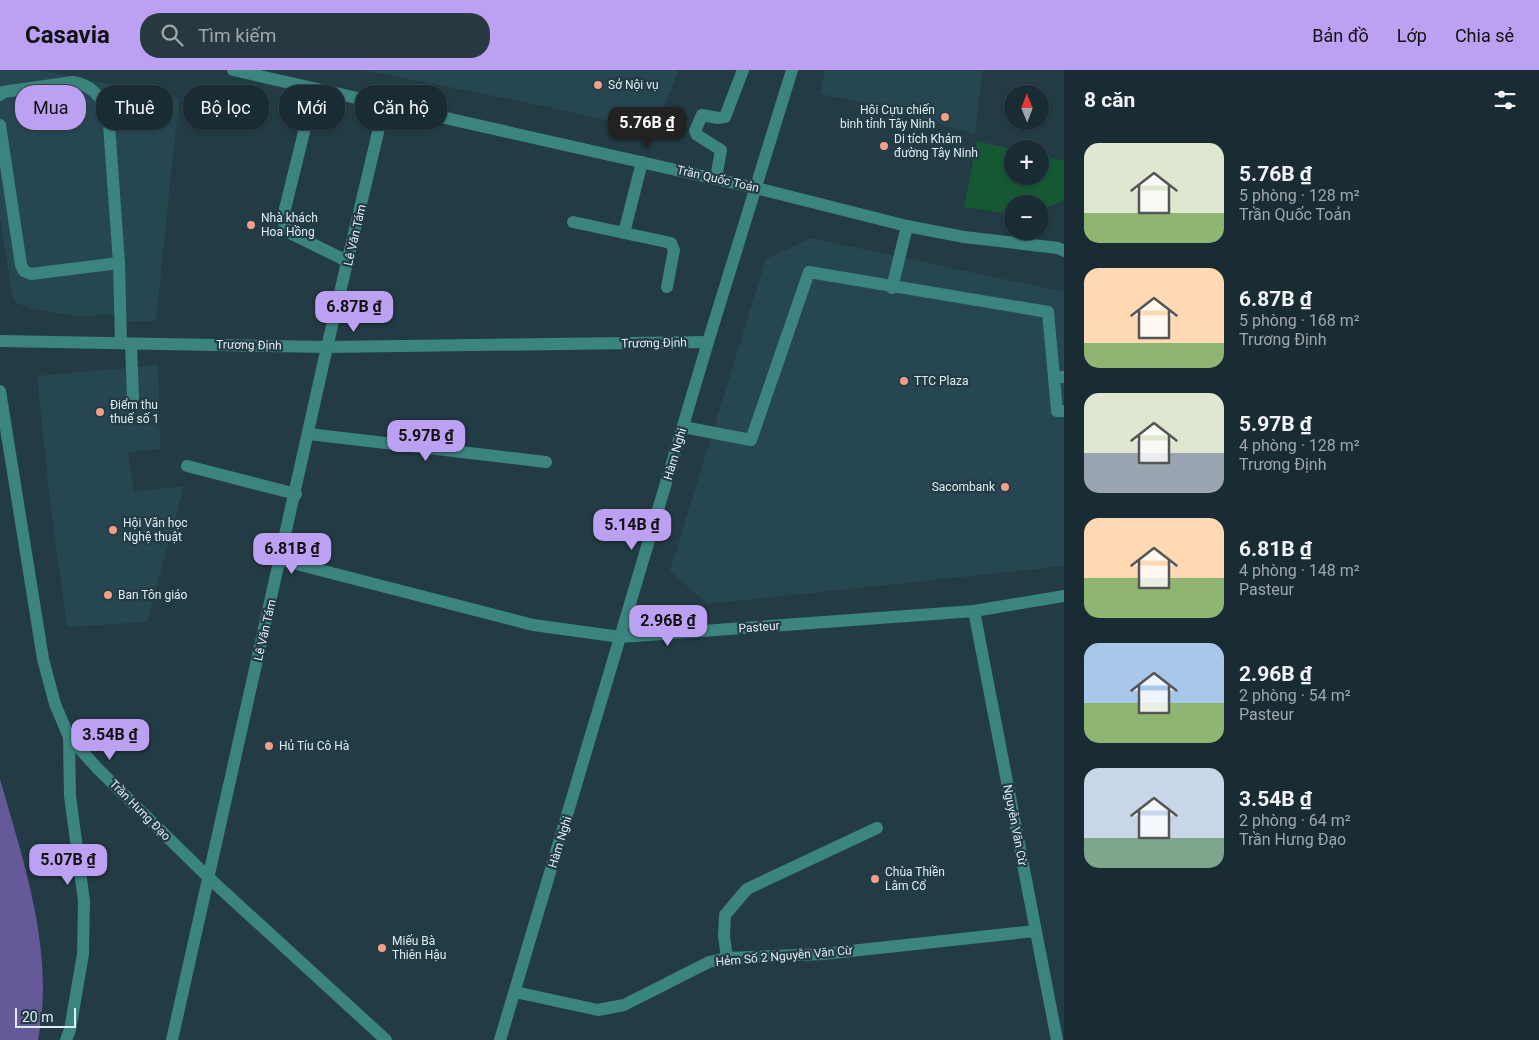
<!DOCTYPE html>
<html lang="vi">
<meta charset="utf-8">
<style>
:root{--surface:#1a2c33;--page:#27383f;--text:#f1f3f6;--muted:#9fa7ac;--line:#38484e;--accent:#bca0f2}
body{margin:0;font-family:Roboto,sans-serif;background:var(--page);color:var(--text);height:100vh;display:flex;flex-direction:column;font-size:19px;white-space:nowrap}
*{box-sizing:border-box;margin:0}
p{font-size:16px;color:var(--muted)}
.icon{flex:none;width:28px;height:28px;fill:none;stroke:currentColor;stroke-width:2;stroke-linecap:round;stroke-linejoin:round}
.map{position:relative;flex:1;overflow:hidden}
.panel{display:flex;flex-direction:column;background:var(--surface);width:475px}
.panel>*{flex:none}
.banner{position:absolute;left:15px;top:15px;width:475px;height:45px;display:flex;gap:10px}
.needle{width:32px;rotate:359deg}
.tools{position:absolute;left:1004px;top:15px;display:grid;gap:10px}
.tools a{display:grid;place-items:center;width:45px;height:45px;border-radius:50%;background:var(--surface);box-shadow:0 1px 4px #0004,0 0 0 1px var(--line);font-size:25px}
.scale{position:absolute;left:15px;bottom:12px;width:61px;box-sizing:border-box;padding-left:5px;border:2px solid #dfedf3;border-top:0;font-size:14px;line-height:18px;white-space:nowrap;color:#dfedf3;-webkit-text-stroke:4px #233b44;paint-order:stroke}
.price{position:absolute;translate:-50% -42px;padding:0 11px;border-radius:10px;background:var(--accent);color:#111;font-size:16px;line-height:32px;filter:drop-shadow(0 1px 2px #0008)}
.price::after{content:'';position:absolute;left:50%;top:30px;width:15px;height:11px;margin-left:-8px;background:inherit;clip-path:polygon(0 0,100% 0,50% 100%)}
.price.current{background:#222;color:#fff}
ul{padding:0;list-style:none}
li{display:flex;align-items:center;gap:15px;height:125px;padding:0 20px}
li span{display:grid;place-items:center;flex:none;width:140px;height:100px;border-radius:15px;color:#555}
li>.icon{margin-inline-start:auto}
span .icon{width:60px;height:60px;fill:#fffc;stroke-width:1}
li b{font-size:21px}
h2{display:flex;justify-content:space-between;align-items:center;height:60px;padding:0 20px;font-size:21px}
.pill{padding:0 18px;border-radius:20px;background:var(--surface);box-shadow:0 1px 4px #0004,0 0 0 1px var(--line);font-size:18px;line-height:45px}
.pill.current{background:var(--accent);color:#111}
header{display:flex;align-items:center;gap:30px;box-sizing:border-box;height:70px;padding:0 25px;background:var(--accent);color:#111}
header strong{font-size:24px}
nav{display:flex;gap:28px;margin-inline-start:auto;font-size:18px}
.search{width:350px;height:45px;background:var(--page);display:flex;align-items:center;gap:12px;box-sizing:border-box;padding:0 18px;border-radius:20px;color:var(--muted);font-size:19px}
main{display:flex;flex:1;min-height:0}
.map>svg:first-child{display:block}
.built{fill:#264752}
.green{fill:#155834}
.water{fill:#665999}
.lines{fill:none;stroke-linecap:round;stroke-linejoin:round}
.minor{stroke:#3c847f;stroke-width:12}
.poi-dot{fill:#f49e89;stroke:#233b44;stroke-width:2}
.labels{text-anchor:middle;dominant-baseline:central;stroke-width:4.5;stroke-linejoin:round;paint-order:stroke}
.poi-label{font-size:12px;fill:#dfedf3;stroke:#233b44;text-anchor:start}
.street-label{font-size:12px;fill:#dfedf3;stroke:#233b44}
</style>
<header>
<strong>Casavia</strong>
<div class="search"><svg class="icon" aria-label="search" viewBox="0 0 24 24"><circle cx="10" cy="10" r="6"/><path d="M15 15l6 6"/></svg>Tìm kiếm</div>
<nav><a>Bản đồ</a><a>Lớp</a><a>Chia sẻ</a></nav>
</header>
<main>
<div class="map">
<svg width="1064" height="970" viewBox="0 0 1064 970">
<rect width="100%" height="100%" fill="#233b44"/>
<!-- built -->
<g class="built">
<path d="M0,0H38L179,28L156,251L123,252L121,245L73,246L29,238L17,233L12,223L0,148Z"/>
<path d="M363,0H678L656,61L520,31Z"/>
<path d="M825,0H984L982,1L975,64L852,30L820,24Z"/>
<path d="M811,168L1064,222V496L708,534L670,501L766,189Z"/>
<path d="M158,295L160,379L128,382L134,422L184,416L147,552L67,557L50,431L37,306Z"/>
</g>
<!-- green -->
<path class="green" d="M977,71L1012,79V106H1040V85L1064,91V130L1040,141V134H1012V144L964,137Z"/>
<!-- water -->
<path class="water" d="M0,709C24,794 55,881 38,970H0Z"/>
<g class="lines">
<!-- minor -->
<g class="minor">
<path d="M233,0L756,118L907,156L964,167L1058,178L1064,181"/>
<path d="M0,25L3,22L73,12C92,15 99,26 108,41L119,193L121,273"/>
<path d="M0,55L21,195L24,201L31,204L119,193"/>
<path d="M304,62L283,147L285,157L292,164L349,192"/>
<path d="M716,108L721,80L697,65L695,61L702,45L718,48L725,47L743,0"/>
<path d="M573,152L671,173L674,180L667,217"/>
<path d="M624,163L642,92"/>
<path d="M892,218L907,156"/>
<path d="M0,271L327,277L708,272"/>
<path d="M131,274L133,328"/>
<path d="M1064,307H1054L1057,341H1064"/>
<path d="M0,321L43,589L55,634L69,667L98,699L209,808L386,970"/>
<path d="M683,357L751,370L809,202L1048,242L1054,307"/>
<path d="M309,364L546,392"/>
<path d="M187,396L296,424"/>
<path d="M281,490L533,555L621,567L974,541L1064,526"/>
<path d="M974,541L1057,970"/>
<path d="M727,888L724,866L725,845L747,819L877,758"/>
<path d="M515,922L598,940L624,935L709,892L727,888L823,884L1035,861"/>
<path d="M66,970L70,960L83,884L84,831L70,726L69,667"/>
<path d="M172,970L327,277L385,33"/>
<path d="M500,970L708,272L792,0"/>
</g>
</g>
<!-- markers -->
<g class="poi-dot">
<circle cx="598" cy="15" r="5"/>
<circle cx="945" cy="47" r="5"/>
<circle cx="884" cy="76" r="5"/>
<circle cx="251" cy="155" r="5"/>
<circle cx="904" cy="311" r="5"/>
<circle cx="100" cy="342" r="5"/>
<circle cx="1005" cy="417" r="5"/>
<circle cx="113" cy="460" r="5"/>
<circle cx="108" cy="525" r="5"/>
<circle cx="269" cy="676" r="5"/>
<circle cx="875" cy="809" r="5"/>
<circle cx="382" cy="878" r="5"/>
</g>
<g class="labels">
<!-- poi labels -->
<g class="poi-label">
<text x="608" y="15">Sở Nội vụ</text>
<text x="935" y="40" text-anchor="end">Hội Cựu chiến<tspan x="935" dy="14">binh tỉnh Tây Ninh</tspan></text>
<text x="894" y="69">Di tích Khám<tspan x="894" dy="14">đường Tây Ninh</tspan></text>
<text x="261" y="148">Nhà khách<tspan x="261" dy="14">Hoa Hồng</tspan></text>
<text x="914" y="311">TTC Plaza</text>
<text x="110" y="335">Điểm thu<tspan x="110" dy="14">thuế số 1</tspan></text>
<text x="995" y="417" text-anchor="end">Sacombank</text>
<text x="123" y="453">Hội Văn học<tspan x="123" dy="14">Nghệ thuật</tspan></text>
<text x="118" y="525">Ban Tôn giáo</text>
<text x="279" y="676">Hủ Tíu Cô Hà</text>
<text x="885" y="802">Chùa Thiền<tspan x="885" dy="14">Lâm Cổ</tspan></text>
<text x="392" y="871">Miếu Bà<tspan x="392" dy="14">Thiên Hậu</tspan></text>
</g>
<!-- street labels -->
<g class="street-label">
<text transform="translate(718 109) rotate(13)">Trần Quốc Toản</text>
<text transform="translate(355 165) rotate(-77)">Lê Văn Tám</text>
<text transform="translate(654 273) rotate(-1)">Trương Định</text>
<text transform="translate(249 275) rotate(1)">Trương Định</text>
<text transform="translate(675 384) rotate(-74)">Hàm Nghi</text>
<text transform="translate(759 557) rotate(-4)">Pasteur</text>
<text transform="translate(265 560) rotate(-77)">Lê Văn Tám</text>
<text transform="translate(140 740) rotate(45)">Trần Hưng Đạo</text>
<text transform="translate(1015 755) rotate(79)">Nguyễn Văn Cừ</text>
<text transform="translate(560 772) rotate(-73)">Hàm Nghi</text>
<text transform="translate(784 886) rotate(-5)">Hẻm Số 2 Nguyễn Văn Cừ</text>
</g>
</g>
</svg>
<div class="tools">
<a><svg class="needle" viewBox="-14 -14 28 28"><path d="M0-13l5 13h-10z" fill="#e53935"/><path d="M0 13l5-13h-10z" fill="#9fa7ac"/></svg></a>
<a>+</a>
<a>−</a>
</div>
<div class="scale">20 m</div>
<b class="price current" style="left:647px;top:79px">5.76B ₫</b>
<b class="price" style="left:354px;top:263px">6.87B ₫</b>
<b class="price" style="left:426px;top:392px">5.97B ₫</b>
<b class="price" style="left:632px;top:481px">5.14B ₫</b>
<b class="price" style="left:292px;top:505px">6.81B ₫</b>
<b class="price" style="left:668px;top:577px">2.96B ₫</b>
<b class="price" style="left:110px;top:691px">3.54B ₫</b>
<b class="price" style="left:68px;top:816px">5.07B ₫</b>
<div class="banner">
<a class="pill current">Mua</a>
<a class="pill">Thuê</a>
<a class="pill">Bộ lọc</a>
<a class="pill">Mới</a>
<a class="pill">Căn hộ</a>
</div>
</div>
<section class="panel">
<h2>8 căn<svg class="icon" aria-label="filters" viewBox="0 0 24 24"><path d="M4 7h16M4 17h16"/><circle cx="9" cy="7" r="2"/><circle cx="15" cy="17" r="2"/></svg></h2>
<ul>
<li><span style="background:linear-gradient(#dfe7d0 70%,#8fb573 0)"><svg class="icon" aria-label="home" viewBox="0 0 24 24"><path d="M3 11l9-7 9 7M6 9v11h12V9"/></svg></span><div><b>5.76B ₫</b><p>5 phòng · 128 m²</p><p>Trần Quốc Toản</p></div></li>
<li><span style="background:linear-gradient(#ffd9b3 75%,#8fb573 0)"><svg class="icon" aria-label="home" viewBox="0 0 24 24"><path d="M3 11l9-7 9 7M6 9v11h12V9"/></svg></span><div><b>6.87B ₫</b><p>5 phòng · 168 m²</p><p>Trương Định</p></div></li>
<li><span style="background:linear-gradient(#dfe7d0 60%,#9aa5b1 0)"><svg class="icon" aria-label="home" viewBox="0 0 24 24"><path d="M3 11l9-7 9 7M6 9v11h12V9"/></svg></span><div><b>5.97B ₫</b><p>4 phòng · 128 m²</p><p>Trương Định</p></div></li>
<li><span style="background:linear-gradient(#ffd9b3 60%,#8fb573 0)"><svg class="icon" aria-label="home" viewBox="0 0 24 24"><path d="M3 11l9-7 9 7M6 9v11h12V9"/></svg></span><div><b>6.81B ₫</b><p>4 phòng · 148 m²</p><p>Pasteur</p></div></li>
<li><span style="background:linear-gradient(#a9c7e8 60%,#8fb573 0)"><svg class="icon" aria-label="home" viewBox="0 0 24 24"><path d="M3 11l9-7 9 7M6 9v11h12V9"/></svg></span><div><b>2.96B ₫</b><p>2 phòng · 54 m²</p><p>Pasteur</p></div></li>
<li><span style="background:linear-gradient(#c9d6e8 70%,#7fa58c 0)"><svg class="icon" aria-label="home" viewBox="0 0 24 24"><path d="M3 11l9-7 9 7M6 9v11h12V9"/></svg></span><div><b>3.54B ₫</b><p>2 phòng · 64 m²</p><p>Trần Hưng Đạo</p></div></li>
</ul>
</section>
</main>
